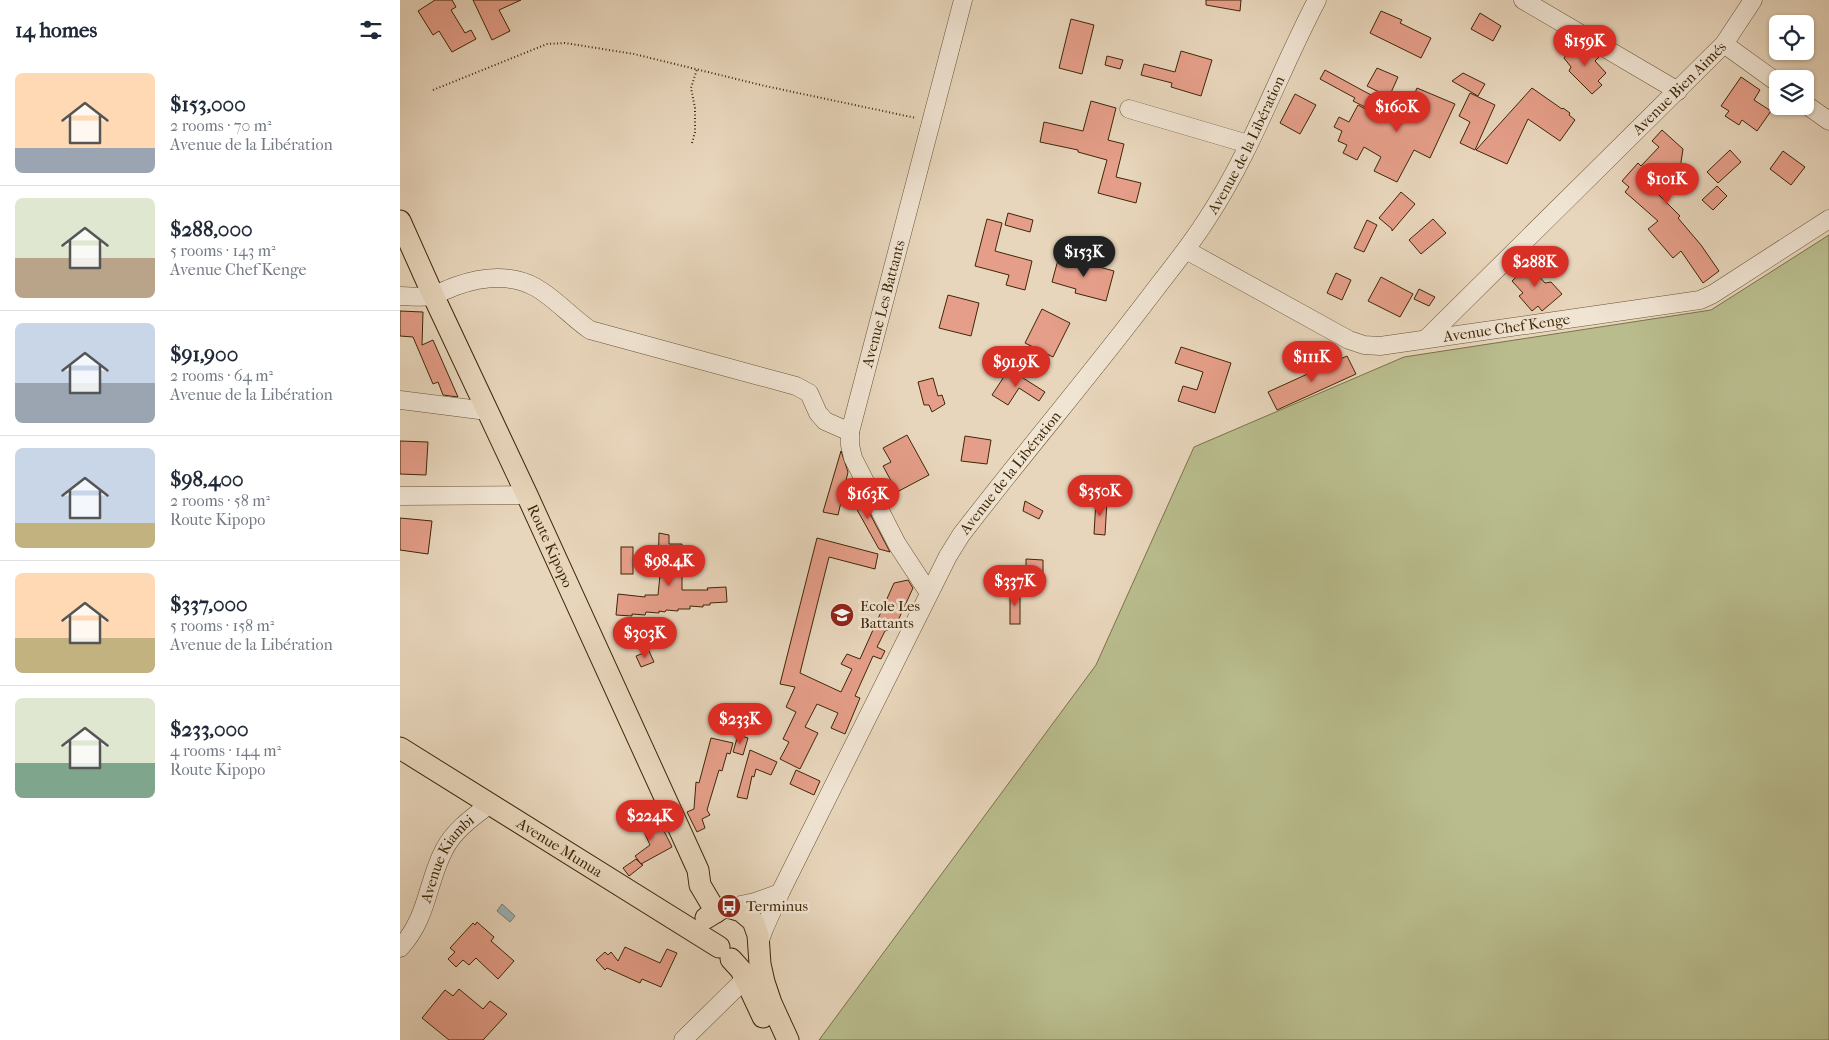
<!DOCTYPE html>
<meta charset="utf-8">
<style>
:root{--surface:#fff;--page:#f6f6f7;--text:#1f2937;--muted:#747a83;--line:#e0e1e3;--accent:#d93025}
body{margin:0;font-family:"IM FELL French Canon",serif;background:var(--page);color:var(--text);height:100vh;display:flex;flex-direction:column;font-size:19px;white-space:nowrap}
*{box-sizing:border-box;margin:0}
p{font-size:16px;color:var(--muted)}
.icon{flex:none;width:28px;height:28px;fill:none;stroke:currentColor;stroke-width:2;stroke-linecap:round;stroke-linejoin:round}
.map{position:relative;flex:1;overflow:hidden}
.drawer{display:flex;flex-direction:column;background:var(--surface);width:400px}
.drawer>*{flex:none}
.tools{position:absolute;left:1369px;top:15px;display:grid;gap:10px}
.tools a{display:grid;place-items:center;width:45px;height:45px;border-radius:8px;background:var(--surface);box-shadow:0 1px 4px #0004;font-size:25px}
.price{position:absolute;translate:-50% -42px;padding:0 11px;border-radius:18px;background:var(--accent);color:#fff;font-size:16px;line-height:32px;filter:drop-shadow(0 1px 2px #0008)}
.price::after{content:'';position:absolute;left:50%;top:30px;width:15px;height:11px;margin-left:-8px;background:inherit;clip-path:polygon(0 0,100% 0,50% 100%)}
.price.active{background:#222;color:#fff}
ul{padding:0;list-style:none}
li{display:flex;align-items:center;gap:15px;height:125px;padding:0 15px}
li+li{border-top:1px solid var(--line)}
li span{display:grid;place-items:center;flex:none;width:140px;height:100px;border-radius:8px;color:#555}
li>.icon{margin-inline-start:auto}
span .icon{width:60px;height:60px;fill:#fffc;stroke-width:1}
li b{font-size:21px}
h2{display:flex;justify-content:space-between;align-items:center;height:60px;padding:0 15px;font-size:21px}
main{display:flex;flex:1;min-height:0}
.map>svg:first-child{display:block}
.green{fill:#b9bd8e;stroke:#7c724a}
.water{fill:#9bb7ba;stroke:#767d72}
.building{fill:#e59e89;stroke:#3e2705}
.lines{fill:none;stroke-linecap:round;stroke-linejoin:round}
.minor-casing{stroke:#685333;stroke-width:19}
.major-casing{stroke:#3e2705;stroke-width:23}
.path{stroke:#3e2705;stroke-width:2;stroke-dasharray:1 2.5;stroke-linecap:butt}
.minor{stroke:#f0e4d3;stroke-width:18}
.major{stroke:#e8d6bc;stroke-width:21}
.labels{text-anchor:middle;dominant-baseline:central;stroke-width:5;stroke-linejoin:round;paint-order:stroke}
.street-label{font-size:15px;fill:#3e2705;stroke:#f0e4d3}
.poi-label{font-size:15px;fill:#3e2705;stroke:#f0e4d3;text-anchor:start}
</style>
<main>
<section class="drawer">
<h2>14 homes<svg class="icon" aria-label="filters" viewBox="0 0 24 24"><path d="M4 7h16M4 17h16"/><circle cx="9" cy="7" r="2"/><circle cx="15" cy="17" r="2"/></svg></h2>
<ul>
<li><span style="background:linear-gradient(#ffd9b3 75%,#9aa5b1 0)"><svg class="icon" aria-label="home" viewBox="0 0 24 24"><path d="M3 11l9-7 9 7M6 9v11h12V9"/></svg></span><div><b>$153,000</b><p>2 rooms · 70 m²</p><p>Avenue de la Libération</p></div></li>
<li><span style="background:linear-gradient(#dfe7d0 60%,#b9a48a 0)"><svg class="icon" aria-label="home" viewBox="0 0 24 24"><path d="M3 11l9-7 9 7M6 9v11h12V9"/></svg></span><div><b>$288,000</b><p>5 rooms · 143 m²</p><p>Avenue Chef Kenge</p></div></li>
<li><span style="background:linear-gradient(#c9d6e8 60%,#9aa5b1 0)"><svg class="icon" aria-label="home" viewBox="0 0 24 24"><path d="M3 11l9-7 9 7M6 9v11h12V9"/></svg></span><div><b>$91,900</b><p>2 rooms · 64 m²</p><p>Avenue de la Libération</p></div></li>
<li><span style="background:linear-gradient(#c9d6e8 75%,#c2b280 0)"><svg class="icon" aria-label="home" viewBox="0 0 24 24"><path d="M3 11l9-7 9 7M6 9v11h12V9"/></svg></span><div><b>$98,400</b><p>2 rooms · 58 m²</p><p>Route Kipopo</p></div></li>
<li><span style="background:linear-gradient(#ffd9b3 65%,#c2b280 0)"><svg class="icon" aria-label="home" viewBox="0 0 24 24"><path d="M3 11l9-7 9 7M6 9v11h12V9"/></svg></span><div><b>$337,000</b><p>5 rooms · 158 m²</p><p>Avenue de la Libération</p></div></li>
<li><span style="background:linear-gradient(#dfe7d0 65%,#7fa58c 0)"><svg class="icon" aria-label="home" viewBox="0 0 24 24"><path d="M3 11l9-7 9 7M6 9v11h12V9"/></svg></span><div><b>$233,000</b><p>4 rooms · 144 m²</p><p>Route Kipopo</p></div></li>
</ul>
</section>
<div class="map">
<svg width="1429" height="1040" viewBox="0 0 1429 1040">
<rect width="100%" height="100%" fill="#e8d6bc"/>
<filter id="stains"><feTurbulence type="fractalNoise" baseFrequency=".004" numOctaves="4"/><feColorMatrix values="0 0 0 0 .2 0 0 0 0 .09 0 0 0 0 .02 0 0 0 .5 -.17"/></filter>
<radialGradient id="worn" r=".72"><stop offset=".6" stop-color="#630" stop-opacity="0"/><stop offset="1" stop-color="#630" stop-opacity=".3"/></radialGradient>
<!-- green -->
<path class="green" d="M1429,235V1040H419L696,665L794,447L1004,357L1311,310Z"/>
<!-- water -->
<path class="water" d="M102,904L115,916L110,922L97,911Z"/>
<!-- building -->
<g class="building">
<path d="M35,0H52L56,7L51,10L65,33L71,30L76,39L52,52L39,31L33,35L18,11Z"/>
<path d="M73,0H121L99,10L110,31L92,40Z"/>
<path d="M806,0H841L840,11L806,5Z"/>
<path d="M981,11L1002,20L1000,23L1031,38L1021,58L970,33Z"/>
<path d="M1080,13L1101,26L1093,41L1071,29Z"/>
<path d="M671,19L694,25L682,74L659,68Z"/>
<path d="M1175,43L1199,57L1195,61L1206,73L1198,81L1202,85L1192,94L1169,71L1171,67L1164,58L1168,52L1167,49Z"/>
<path d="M781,51L812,60L801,96L771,87L772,83L741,75L744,64L775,72Z"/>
<path d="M707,56L723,60L720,69L705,65Z"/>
<path d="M977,68L998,77L989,97L967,86Z"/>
<path d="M925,70L971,95L965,107L953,101L955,98L920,79Z"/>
<path d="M1063,73L1085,84L1078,96L1052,81Z"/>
<path d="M1341,77L1360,90L1354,100L1371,111L1357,131L1342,120L1339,125L1325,116L1329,111L1321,106Z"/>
<path d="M1017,88L1055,104L1030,158L1014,150L997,182L974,171L981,157L964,147L957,160L943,153L947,145L938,141L942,131L934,127L939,117L949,122L958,105L997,126L998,124L1001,125Z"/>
<path d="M1132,88L1162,109L1163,108L1170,113L1169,115L1175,120L1160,141L1128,119L1107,164L1076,150Z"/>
<path d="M1070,93L1095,105L1075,150L1060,143L1070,122L1059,116Z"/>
<path d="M895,94L916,105L900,134L880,123Z"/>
<path d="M691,101L716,108L708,140L724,144L716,177L741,183L736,203L698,193L707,160L678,152V150L640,142L644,122L683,131Z"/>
<path d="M1262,130L1283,149L1278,182L1271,181L1259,195L1280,216L1278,218L1301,245L1319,271L1303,283L1281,251L1273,258L1248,229L1258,221L1225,192L1229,187L1222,181L1238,163L1241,166L1259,147L1252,141Z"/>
<path d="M1330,150L1341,162L1318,183L1307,172Z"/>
<path d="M1383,151L1405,167L1391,185L1370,169Z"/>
<path d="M1317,186L1327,196L1313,210L1302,200Z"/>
<path d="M1001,192L1015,204L992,231V229L979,218Z"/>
<path d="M608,213L633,220L630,232L605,225Z"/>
<path d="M587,219L602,223L595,251L632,261L625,290L606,285L609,275L575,266Z"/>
<path d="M1033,219L1046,233L1021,254L1009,240Z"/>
<path d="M967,220L977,225L964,252L954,248Z"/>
<path d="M659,256L714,271L706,301L675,293L676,289L652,282Z"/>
<path d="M1131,256L1137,263L1132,268L1145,283L1151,282L1162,294L1142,311L1138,306L1132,311L1119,296L1123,293L1112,281L1126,268L1122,263Z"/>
<path d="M936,273L951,280L942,300L927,293Z"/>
<path d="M981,277L1013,294L1000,317L968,301Z"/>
<path d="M1019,289L1035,297L1029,306L1014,299Z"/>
<path d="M548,295L579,303L571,336L539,328Z"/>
<path d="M642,309L670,323L653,357L625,343Z"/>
<path d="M0,311L23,312L22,345L33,340L58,397L43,395L38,382L33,384L13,337L0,336Z"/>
<path d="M781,347L831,363L815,413L778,401L783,386L797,390L803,372L775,363Z"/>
<path d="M947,356L956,374L877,410L868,392Z"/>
<path d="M609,369L645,392L639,401L619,388L608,405L592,395Z"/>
<path d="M533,378L538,396L542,395L545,404L532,412L529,405H524L518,382Z"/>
<path d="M507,435L529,475L497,492L483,466L491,462L483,448Z"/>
<path d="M565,436L591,440L587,464L561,461Z"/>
<path d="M0,441L28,442L26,475L0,474Z"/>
<path d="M441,451L448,472L438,515L423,512Z"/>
<path d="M446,490L458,491L490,552L479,549Z"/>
<path d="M696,500L707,501L705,535L694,534Z"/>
<path d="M625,501L643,511L639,519L623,511Z"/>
<path d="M0,518L32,521L28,554L0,550Z"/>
<path d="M259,533L269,535V544H282V590H308L307,588L326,587L327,602L310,603V605H303V607L290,606V609H278V611L266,610L265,612L259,611V613L246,612L245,615L232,614V616L216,615L218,594L245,597V595H258L260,575H258Z"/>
<path d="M417,538L478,554L475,569L429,557L400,673L441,692L452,669L441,664L447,654L460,659L494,583L508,580L513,588L495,627L485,631L477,647L485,651L481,659L473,656L455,696L460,698L445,734L431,728L438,713L417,704L405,727L418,733L400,769L380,759L389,742L383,739L396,712L386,707L395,687L380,684Z"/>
<rect x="221" y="547" width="12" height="27"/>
<path d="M626,559L643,560V572H626Z"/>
<rect x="610" y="590" width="10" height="34"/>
<path d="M249,651L254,662L241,667L236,656Z"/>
<path d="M338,735L348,738L343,755L333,752Z"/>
<path d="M311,738L333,743L330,754L327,753L322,771L319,770L307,810L310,815L302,819L305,828L297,832L287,812L294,809L296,782L299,783Z"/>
<path d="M350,750L377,762L371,775L356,769L354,777L352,776L347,799L337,797Z"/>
<path d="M396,770L420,781L414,795L390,784Z"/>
<path d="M254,812L258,819L272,847L241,864L243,865L229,876L223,868L236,859L241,864L235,856L250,845L238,819Z"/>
<path d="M77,922L94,937L91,941L114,961L98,979L76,958L69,965L63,960L56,967L48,959L55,952L50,948L73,923L75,925Z"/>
<path d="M225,947L260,963L267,949L277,953L261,987L242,979L240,983L207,968L205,970L196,960L205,952L208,955L211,952L218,961Z"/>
<path d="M59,989L83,1009L90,1001L107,1014L83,1040H49L22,1018L45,990L53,996Z"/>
</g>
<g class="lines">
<!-- minor casing -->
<g class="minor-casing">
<g id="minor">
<path d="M1123,0L1278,91"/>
<path d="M1324,44L1378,83"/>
<path d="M1405,104L1429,121"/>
<path d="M729,109L848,144"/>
<path id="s1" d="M786,250L949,340L964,345L980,346L1300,300L1313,294L1429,219"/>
<path d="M0,296C10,296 21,298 31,296C40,293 48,289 56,286C82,277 111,274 135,287C155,298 171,317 190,330L396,386L409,393L418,413L425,421L450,432"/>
<path id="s2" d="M1027,338L1324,44L1353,0"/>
<path d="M0,400L87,411"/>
<path d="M0,496L127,495"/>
<path id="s3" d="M529,593L497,544L453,458L450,445V432L563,0"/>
<path d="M331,907L355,902L380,893"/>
<path id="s4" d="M359,943L364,929L380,893L548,556L561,535C623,454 689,377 751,295C770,270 790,246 807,219C852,151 879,72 917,0"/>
<path id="s5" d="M0,948C28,918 27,882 44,850C54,830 73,817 90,804"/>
<path d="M283,1040L345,979"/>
</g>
</g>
<!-- major casing -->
<g class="major-casing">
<g id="major">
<path id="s6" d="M0,221L33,295L127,495L298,870L300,885L316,912"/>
<path id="s7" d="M0,748L319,947"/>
<path d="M306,918L322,908L328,907L341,911L353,921L358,935L360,964L364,982L371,1003L388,1040"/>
<path d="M331,959L341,970L363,1017"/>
</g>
</g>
<!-- path -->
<g class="path">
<path d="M33,90L147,44L165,43L234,54L365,86L516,118"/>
<path d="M292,143L295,132V108L291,88L297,69"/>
</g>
<!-- minor -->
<use href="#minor" class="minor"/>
<!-- major -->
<use href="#major" class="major"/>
</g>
<!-- icons -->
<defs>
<g id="school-disc" transform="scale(1.25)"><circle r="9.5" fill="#8f2418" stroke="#f0e4d3"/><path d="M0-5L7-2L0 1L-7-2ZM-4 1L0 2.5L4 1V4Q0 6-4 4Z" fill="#fff"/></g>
<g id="bus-disc" transform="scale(1.25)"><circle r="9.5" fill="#8f2418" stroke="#f0e4d3"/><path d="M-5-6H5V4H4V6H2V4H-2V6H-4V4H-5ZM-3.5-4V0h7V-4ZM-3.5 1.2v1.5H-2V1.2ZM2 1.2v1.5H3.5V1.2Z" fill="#fff"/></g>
</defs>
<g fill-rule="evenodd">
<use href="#school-disc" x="442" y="615"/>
<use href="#bus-disc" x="329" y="906"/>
</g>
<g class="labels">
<!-- street labels -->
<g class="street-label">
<text stroke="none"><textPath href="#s2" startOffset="355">Avenue Bien Aimés</textPath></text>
<text stroke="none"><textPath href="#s4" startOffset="940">Avenue de la Libération</textPath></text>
<text stroke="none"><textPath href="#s3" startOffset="314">Avenue Les Battants</textPath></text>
<text stroke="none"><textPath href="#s1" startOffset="346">Avenue Chef Kenge</textPath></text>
<text stroke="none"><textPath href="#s4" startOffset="535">Avenue de la Libération</textPath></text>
<text stroke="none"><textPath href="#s6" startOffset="358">Route Kipopo</textPath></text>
<text stroke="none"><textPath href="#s7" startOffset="188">Avenue Munua</textPath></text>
<text stroke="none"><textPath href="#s5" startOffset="102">Avenue Kiambi</textPath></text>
</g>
<!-- poi labels -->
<g class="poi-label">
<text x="460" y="606">Ecole Les<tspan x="460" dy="17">Battants</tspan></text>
<text x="346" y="906">Terminus</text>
</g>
</g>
<rect width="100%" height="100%" filter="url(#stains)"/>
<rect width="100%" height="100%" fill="url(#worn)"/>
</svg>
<div class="tools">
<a><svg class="icon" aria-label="locate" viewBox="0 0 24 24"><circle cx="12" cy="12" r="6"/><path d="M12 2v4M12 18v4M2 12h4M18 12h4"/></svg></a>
<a><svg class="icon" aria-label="layers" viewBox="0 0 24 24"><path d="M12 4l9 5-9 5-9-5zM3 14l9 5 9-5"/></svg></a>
</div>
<b class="price" style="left:1185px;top:67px">$159K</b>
<b class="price" style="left:997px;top:133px">$160K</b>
<b class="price" style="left:1267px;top:205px">$101K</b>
<b class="price active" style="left:684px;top:278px">$153K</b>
<b class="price" style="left:1135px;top:288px">$288K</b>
<b class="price" style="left:912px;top:383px">$111K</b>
<b class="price" style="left:616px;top:388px">$91.9K</b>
<b class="price" style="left:700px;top:517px">$350K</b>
<b class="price" style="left:468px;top:520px">$163K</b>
<b class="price" style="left:269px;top:587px">$98.4K</b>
<b class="price" style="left:615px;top:607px">$337K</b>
<b class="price" style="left:245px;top:659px">$303K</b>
<b class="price" style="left:340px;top:745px">$233K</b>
<b class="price" style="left:250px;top:842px">$224K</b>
</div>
</main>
